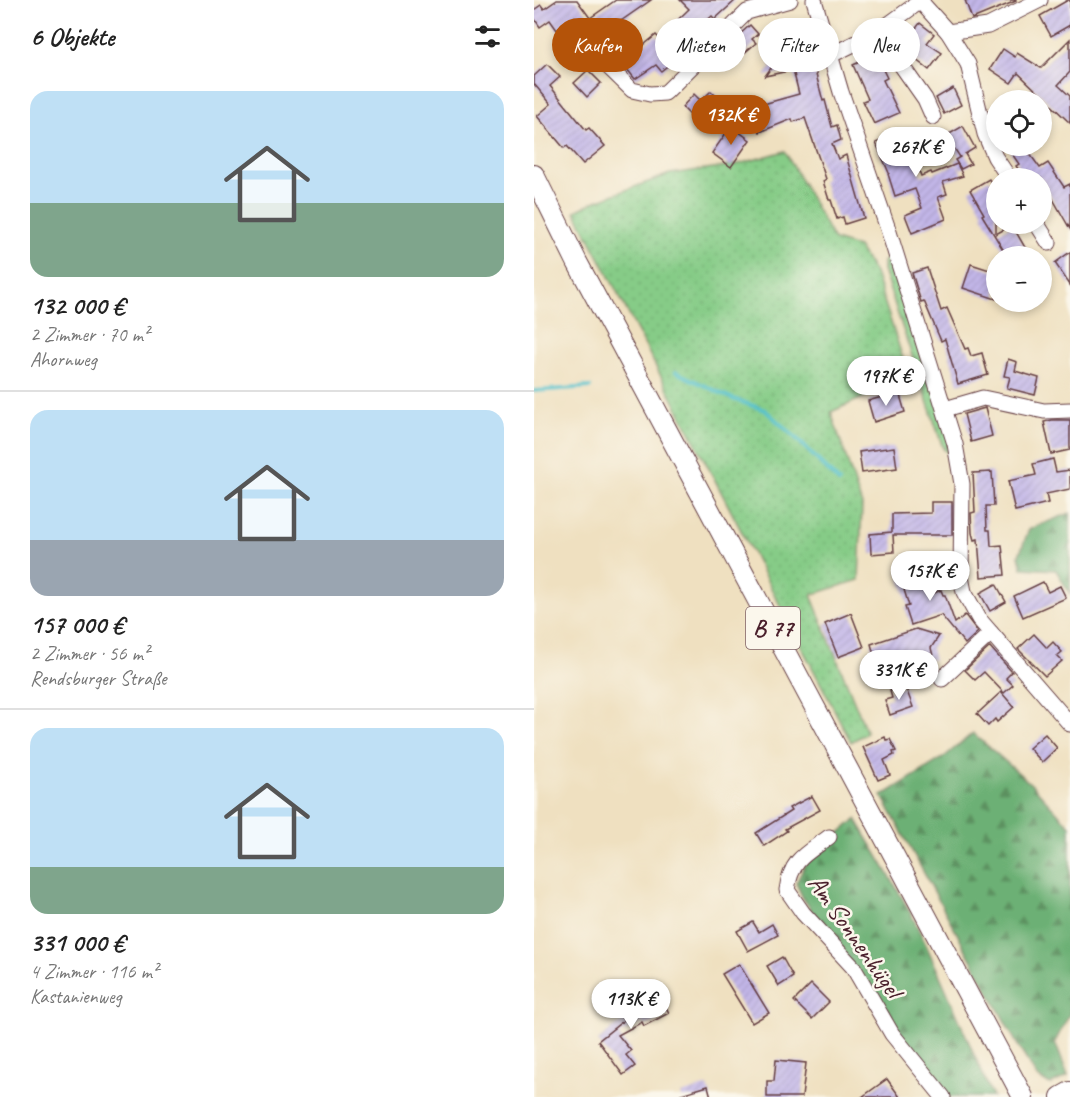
<!DOCTYPE html>
<html lang="de">
<meta charset="utf-8">
<style>
:root{--surface:#fff;--page:#f6f6f6;--text:#222;--muted:#767676;--line:#e0e0e0;--accent:#b45309}
body{margin:0;font-family:Caveat,sans-serif;background:var(--page);color:var(--text);height:100vh;display:flex;flex-direction:column;font-size:22px;white-space:nowrap}
*{box-sizing:border-box;margin:0}
p{font-size:20px;color:var(--muted)}
.icon{flex:none;width:33px;height:33px;fill:none;stroke:currentColor;stroke-width:2;stroke-linecap:round;stroke-linejoin:round}
.map{position:relative;flex:1;overflow:hidden}
.panel{display:flex;flex-direction:column;background:var(--surface);width:534px}
.panel>*{flex:none}
.hud{position:absolute;left:18px;top:18px;width:428px;height:54px;display:flex;gap:12px}
.tools{position:absolute;left:452px;top:90px;display:grid;gap:12px}
.tools a{display:grid;place-items:center;width:66px;height:66px;border-radius:50%;background:var(--surface);box-shadow:0 3px 9px #0003;font-size:30px}
.price{position:absolute;translate:-50% -51px;padding:0 14px;border-radius:21px;background:#fff;color:#222;font-size:20px;line-height:39px;filter:drop-shadow(0 2px 3px #0008)}
.price::after{content:'';position:absolute;left:50%;top:36px;width:18px;height:14px;margin-left:-9px;background:inherit;clip-path:polygon(0 0,100% 0,50% 100%)}
.price.on{background:var(--accent);color:#fff}
ul{padding:0;list-style:none}
li{display:grid;align-content:center;gap:12px;height:318px;padding:0 30px}
li+li{border-top:2px solid var(--line)}
li span{display:grid;place-items:center;height:186px;border-radius:18px;color:#555}
li>.icon{margin-inline-start:auto}
span .icon{width:108px;height:108px;fill:#fffc;stroke-width:1}
li b{font-size:26px}
h2{display:flex;justify-content:space-between;align-items:center;height:72px;padding:0 30px;font-size:26px}
.pill{padding:0 21px;border-radius:27px;background:var(--surface);box-shadow:0 3px 9px #0003;font-size:21px;line-height:54px}
.pill.on{background:var(--accent);color:#fff}
main{display:flex;flex:1;min-height:0}
.map>svg:first-child{display:block}
.grass{fill:url(#grass-dots);stroke:#687659;stroke-width:1.5}
.forest{fill:url(#forest-firs);stroke:#5b6850;stroke-width:1.5}
.lines{fill:none;stroke-linecap:round;stroke-linejoin:round}
.stream{stroke:#54c1ca;stroke-width:4}
.building{fill:url(#building-hatch)}
.minor-casing{stroke:#633c41;stroke-width:17}
.major-casing{stroke:#633c41;stroke-width:22}
.minor{stroke:#fff;stroke-width:15}
.major{stroke:#fff;stroke-width:20}
.labels{text-anchor:middle;dominant-baseline:central;stroke-width:5;stroke-linejoin:round;paint-order:stroke}
.shield{fill:#fbf7ec;stroke:#7f6065;stroke-width:1.5}
.shield-label{font-size:24px;font-weight:bold;fill:#4a1f2b}
.street-label{font-size:26px;fill:#4a1f2b;stroke:#fbf7ec}
</style>
<main>
<section class="panel">
<h2>6 Objekte<svg class="icon" aria-label="filters" viewBox="0 0 24 24"><path d="M4 7h16M4 17h16"/><circle cx="9" cy="7" r="2"/><circle cx="15" cy="17" r="2"/></svg></h2>
<ul>
<li><span style="background:linear-gradient(#bfe0f5 60%,#7fa58c 0)"><svg class="icon" aria-label="home" viewBox="0 0 24 24"><path d="M3 11l9-7 9 7M6 9v11h12V9"/></svg></span><div><b>132 000 €</b><p>2 Zimmer · 70 m²</p><p>Ahornweg</p></div></li>
<li><span style="background:linear-gradient(#bfe0f5 70%,#9aa5b1 0)"><svg class="icon" aria-label="home" viewBox="0 0 24 24"><path d="M3 11l9-7 9 7M6 9v11h12V9"/></svg></span><div><b>157 000 €</b><p>2 Zimmer · 56 m²</p><p>Rendsburger Straße</p></div></li>
<li><span style="background:linear-gradient(#bfe0f5 75%,#7fa58c 0)"><svg class="icon" aria-label="home" viewBox="0 0 24 24"><path d="M3 11l9-7 9 7M6 9v11h12V9"/></svg></span><div><b>331 000 €</b><p>4 Zimmer · 116 m²</p><p>Kastanienweg</p></div></li>
</ul>
</section>
<div class="map">
<svg width="536" height="1097" viewBox="0 0 536 1097">
<defs>
<pattern id="grass-dots" width="8" height="8" patternUnits="userSpaceOnUse" patternTransform="scale(1.5)"><rect width="8" height="8" fill="#86cc87"/><path d="M2 2h.1M6 6h.1" fill="none" stroke="#75af75" stroke-width="1.8" stroke-linecap="round"/></pattern>
<pattern id="forest-firs" width="22" height="20" patternUnits="userSpaceOnUse" patternTransform="scale(1.5)"><rect width="22" height="20" fill="#6cb074"/><path d="M5 1l3.5 6h-7zM16 11l3.5 6h-7z" fill="#5b8f5f"/></pattern>
<pattern id="building-hatch" width="6" height="6" patternUnits="userSpaceOnUse" patternTransform="scale(1.5)"><rect width="6" height="6" fill="#c2b6e8"/><path d="M-1 1l2-2M0 6l6-6M5 7l2-2" fill="none" stroke="#a89cc7"/></pattern>
</defs>
<rect width="100%" height="100%" fill="#fbf7ec"/>
<filter id="ink" filterUnits="userSpaceOnUse"><feTurbulence type="fractalNoise" baseFrequency=".0167" numOctaves="2"/><feDisplacementMap in="SourceGraphic" scale="12" xChannelSelector="R" yChannelSelector="G"/><feConvolveMatrix kernelMatrix="1 2 1 2 8 2 1 2 1" color-interpolation-filters="sRGB"/></filter>
<filter id="wash" filterUnits="userSpaceOnUse"><feTurbulence type="fractalNoise" baseFrequency=".008" numOctaves="4" result="noise"/><feDisplacementMap in="SourceGraphic" scale="24" xChannelSelector="R" yChannelSelector="G"/><feGaussianBlur stdDeviation="1.35" result="paint"/><feColorMatrix in="noise" values="0 0 0 0 0 0 0 0 0 0 0 0 0 0 0 0 0 1.4 0 .05"/><feComposite in="paint" operator="in"/></filter>
<g filter="url(#wash)">
<rect width="100%" height="100%" fill="#efe0c0"/>
<!-- grass -->
<g class="grass">
<path d="M251,151L300,240L324,247L341,273L375,377L297,412L328,505L325,580L277,595L333,733L317,742L41,211L62,201L136,174L201,165Z"/>
<path d="M355,256L414,431L416,456L409,448L349,270V262Z"/>
</g>
<!-- forest -->
<g class="forest">
<path d="M536,513V594L522,570L488,568L485,555L495,529Z"/>
<path d="M439,733L497,784L536,826V1013L521,1042L534,1076L516,1085L503,1077L487,1051L348,796L409,758Z"/>
<path d="M322,819C342,853 362,885 380,920C409,978 432,1038 459,1097H414L363,1032L269,898L262,883L274,860Z"/>
</g>
<g class="lines">
<!-- stream -->
<g class="stream">
<path d="M142,372L199,399L231,410L263,439L305,482"/>
<path d="M0,391L56,387"/>
</g>
</g>
<g id="blocks">
<!-- building -->
<g class="building">
<path d="M23,0H43L56,18L82,0H117L58,41L41,17L23,30L16,20L6,27L0,18V10L7,5L10,9Z"/>
<path d="M146,0H202L181,19L178,16L132,58L137,63L127,71L122,65L101,79L85,59L96,50L99,54L122,35L125,38L155,9Z"/>
<path d="M431,0H482V1L438,19Z"/>
<path d="M534,0H536V25L517,36L506,16Z"/>
<path d="M386,23L400,34L393,43L408,53L395,70L367,48Z"/>
<path d="M216,25L224,34L218,39L222,43L201,61L190,49Z"/>
<path d="M536,39V72L524,85L536,96V123L484,73L477,83L456,69L469,49L481,57L483,53L507,68Z"/>
<path d="M275,48L289,101L291,100L298,127L303,125L307,140L298,144L304,159L312,155L330,218L311,224L309,217L303,219L297,200H295L289,181L292,179L271,118L259,122L258,119L226,132L215,115L233,103L265,94L259,70L231,76L237,68L235,57Z"/>
<path d="M342,55L353,78L349,80L365,113L340,124L329,101L334,99L319,65Z"/>
<path d="M13,64L26,77L16,86L52,130L55,128L71,146L49,164L33,146L30,148L3,116L17,104L0,84V76Z"/>
<path d="M54,70L67,83L53,97L40,83Z"/>
<path d="M419,88L427,105L410,114L402,98Z"/>
<path d="M177,91L191,105L168,127L148,107L160,94L167,101Z"/>
<path d="M197,126L216,140L197,167L178,153Z"/>
<path d="M429,126L441,148L431,154L437,164L427,169L421,160L426,157L412,136Z"/>
<path d="M391,131L396,143L377,149L387,176L397,172L398,174L423,164L429,176L409,182L413,194L404,197L412,219L378,233L371,215L388,208L381,189L361,196L354,174L355,173L342,143L367,132L370,139Z"/>
<path d="M476,146H490L506,168L514,163L530,187L536,184V229L507,178H490L482,166L485,164L476,151L478,150Z"/>
<path d="M455,179L462,192V234L478,225L496,256H473L448,215L450,214L436,190Z"/>
<path d="M536,252V285L521,263Z"/>
<path d="M437,264L462,272V299L429,288Z"/>
<path d="M393,268L407,311L413,308L431,349L434,348L437,356L448,353L454,375L424,384L411,339L407,341L390,301L387,302L378,273Z"/>
<path d="M474,359L483,362L481,371L505,378L501,395L473,388L476,377L470,376Z"/>
<path d="M365,392L371,412L340,422L334,401Z"/>
<path d="M451,408L458,436L437,442L430,414Z"/>
<path d="M518,420H536V450L517,454L510,422Z"/>
<path d="M360,447L363,468L328,473L325,452Z"/>
<path d="M519,459L522,472L536,470V489L512,494L514,503L481,511L474,481L502,475L499,464Z"/>
<path d="M458,472L460,506H452L453,530H456L457,546L468,545L471,575L447,577L444,539L440,540L438,533L437,513L441,512L439,473Z"/>
<path d="M397,502H418V535H359L360,552L337,554L336,534L358,532V514L397,513Z"/>
<path d="M389,562L400,593L407,590L409,595H411L421,623L431,615L444,632L431,644L407,615L377,625L371,607L375,606L364,570Z"/>
<path d="M509,582L514,592L526,586L532,598L489,617L480,596Z"/>
<path d="M462,584L472,602L456,611L446,593Z"/>
<path d="M317,613L330,647L304,657L291,624Z"/>
<path d="M382,629L405,636L397,648L400,660L383,657L382,652L343,665L337,644Z"/>
<path d="M500,634L513,648L519,642L528,652L523,656L528,661L511,676L484,649Z"/>
<path d="M456,647L478,672L472,678L479,685L470,693L450,672L441,680L431,670Z"/>
<path d="M371,686L379,707L356,715L351,700L358,698L356,691Z"/>
<path d="M467,692L480,707L463,722L461,719L454,726L443,714Z"/>
<path d="M511,734L523,748L508,762L495,748Z"/>
<path d="M351,737L352,740L356,739L362,751L359,752L360,755L350,760L356,775L344,780L329,747Z"/>
<path d="M278,796L286,810L251,829L253,831L230,846L222,833L257,811L255,808Z"/>
<path d="M219,922L225,932L238,924L244,935L214,951L203,931Z"/>
<path d="M248,957L259,977L245,986L233,966Z"/>
<path d="M205,964L235,1013L218,1023L188,974Z"/>
<path d="M277,984L295,1002L278,1019L260,1001Z"/>
<path d="M125,994L135,1013L110,1026L108,1022L84,1035L97,1051L92,1055L101,1066L89,1075L64,1041L90,1020L85,1010L98,1003L100,1007Z"/>
<path d="M242,1060L272,1063L268,1097H233V1081H240Z"/>
<path d="M353,1079L366,1097H328Z"/>
<path d="M174,1086L177,1097H148L147,1094Z"/>
</g>
</g>
</g>
<g filter="url(#ink)">
<use href="#blocks" fill-opacity="0" stroke="#633c41" stroke-width="1.5"/>
<g class="lines">
<!-- minor casing -->
<g class="minor-casing">
<g id="minor">
<path d="M280,0L307,92L355,232L421,444L428,484L427,577L430,592L445,619L536,724"/>
<path d="M387,2L414,32L434,64L451,134L461,157L475,178"/>
<path d="M344,32L391,99L399,117"/>
<path d="M414,32L454,26L506,0"/>
<path d="M60,53L98,90L116,94L131,93L213,12L256,0"/>
<path d="M297,55L344,32L388,0"/>
<path d="M503,224L515,243"/>
<path d="M411,409L449,398L510,411L536,410"/>
<path d="M408,679L457,633"/>
<path d="M295,837C272,854 257,859 253,890L269,913L319,967L358,1034L409,1097"/>
</g>
</g>
<!-- major casing -->
<g class="major-casing">
<g id="major">
<path d="M0,175L43,262L489,1097"/>
<path d="M527,1097L536,1092"/>
</g>
</g>
<!-- minor -->
<use href="#minor" class="minor"/>
<!-- major -->
<use href="#major" class="major"/>
</g>
</g>
<g class="labels">
<!-- shield labels -->
<rect class="shield" x="212" y="607" width="54" height="42" rx="4.5"/>
<g class="shield-label">
<text x="239" y="628">B 77</text>
</g>
<!-- street labels -->
<g class="street-label">
<text transform="translate(321 936) rotate(55)">Am Sonnenhügel</text>
</g>
</g>
</svg>
<div class="tools">
<a><svg class="icon" aria-label="locate" viewBox="0 0 24 24"><circle cx="12" cy="12" r="6"/><path d="M12 2v4M12 18v4M2 12h4M18 12h4"/></svg></a>
<a>+</a>
<a>−</a>
</div>
<b class="price on" style="left:197px;top:146px">132K €</b>
<b class="price" style="left:382px;top:178px">267K €</b>
<b class="price" style="left:352px;top:407px">197K €</b>
<b class="price" style="left:396px;top:602px">157K €</b>
<b class="price" style="left:365px;top:701px">331K €</b>
<b class="price" style="left:97px;top:1030px">113K €</b>
<div class="hud">
<a class="pill on">Kaufen</a>
<a class="pill">Mieten</a>
<a class="pill">Filter</a>
<a class="pill">Neu</a>
</div>
</div>
</main>
